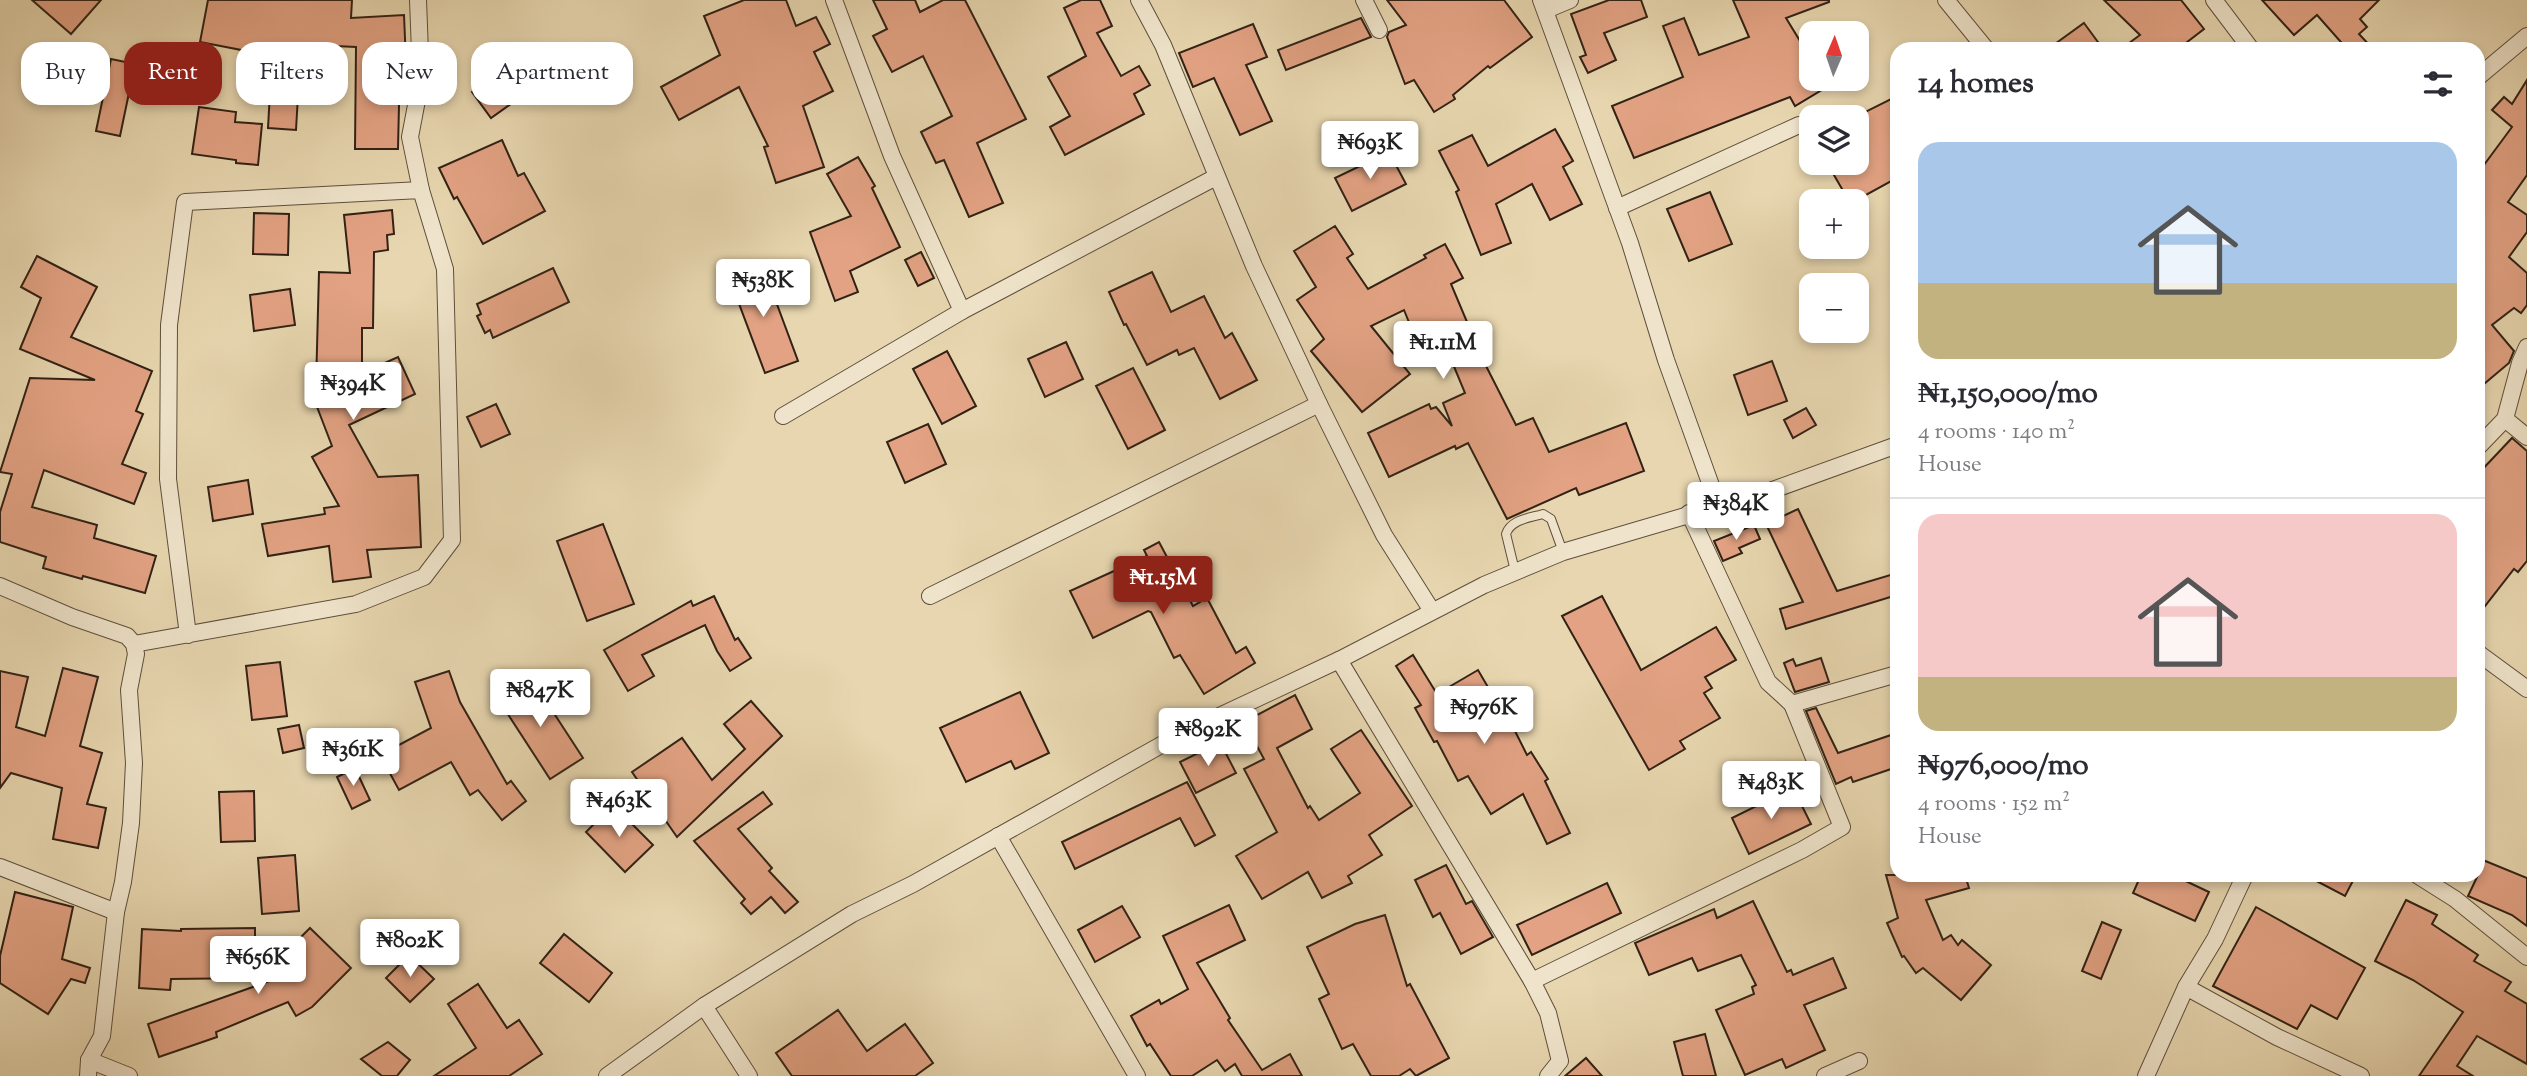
<!DOCTYPE html>
<meta charset="utf-8">
<style>
:root{--surface:#fff;--page:#f7f7f7;--text:#2b2b33;--muted:#7c7c81;--line:#e1e1e2;--accent:#8f2418}
body{margin:0;font-family:"Sorts Mill Goudy",serif;background:var(--page);color:var(--text);height:100vh;display:flex;flex-direction:column;font-size:26px;white-space:nowrap}
*{box-sizing:border-box;margin:0}
p{font-size:23px;color:var(--muted)}
.icon{flex:none;width:38px;height:38px;fill:none;stroke:currentColor;stroke-width:2;stroke-linecap:round;stroke-linejoin:round}
.map{position:relative;flex:1;overflow:hidden}
.drawer{position:absolute;left:1890px;top:42px;width:595px;height:840px;display:flex;flex-direction:column;background:var(--surface);border-radius:21px;box-shadow:0 4px 10px #0003}
.drawer>*{flex:none}
.hud{position:absolute;left:21px;top:42px;width:665px;height:63px;display:flex;gap:14px}
.needle{width:46px;rotate:2deg}
.controls{position:absolute;left:1799px;top:21px;display:grid;gap:14px}
.controls a{display:grid;place-items:center;width:70px;height:70px;border-radius:14px;background:var(--surface);box-shadow:0 4px 10px #0003;font-size:35px}
.price{position:absolute;translate:-50% -60px;padding:0 16px;border-radius:7px;background:#fff;color:#222;font-size:23px;line-height:46px;filter:drop-shadow(0 2px 4px #0008)}
.price::after{content:'';position:absolute;left:50%;top:42px;width:21px;height:16px;margin-left:-10px;background:inherit;clip-path:polygon(0 0,100% 0,50% 100%)}
.price.on{background:var(--accent);color:#fff}
ul{padding:0;list-style:none}
li{display:grid;align-content:center;gap:14px;height:371px;padding:0 28px}
li+li{border-top:2px solid var(--line)}
li span{display:grid;place-items:center;height:217px;border-radius:21px;color:#555}
li>.icon{margin-inline-start:auto}
span .icon{width:126px;height:126px;fill:#fffc;stroke-width:1}
li b{font-size:30px}
h2{display:flex;justify-content:space-between;align-items:center;height:84px;padding:0 28px;font-size:30px}
.pill{padding:0 24px;border-radius:21px;background:var(--surface);box-shadow:0 4px 10px #0003;font-size:24px;line-height:63px}
.pill.on{background:var(--accent);color:#fff}
.map>svg:first-child{display:block}
.building{fill:#e2a283;stroke:#322215;stroke-width:2}
.lines{fill:none;stroke-linecap:round;stroke-linejoin:round}
.service-casing{stroke:#5f4f3c;stroke-width:10}
.minor-casing{stroke:#5f4f3c;stroke-width:18}
.service{stroke:#efe4cb;stroke-width:8}
.minor{stroke:#efe4cb;stroke-width:16}
</style>
<div class="map">
<svg width="2527" height="1076" viewBox="0 0 2527 1076">
<rect width="100%" height="100%" fill="#e7d6af"/>
<filter id="stains"><feTurbulence type="fractalNoise" baseFrequency=".00286" numOctaves="4"/><feColorMatrix values="0 0 0 0 .2 0 0 0 0 .09 0 0 0 0 .02 0 0 0 .5 -.17"/></filter>
<radialGradient id="worn" r=".72"><stop offset=".6" stop-color="#630" stop-opacity="0"/><stop offset="1" stop-color="#630" stop-opacity=".3"/></radialGradient>
<!-- building -->
<g class="building">
<path d="M32,0H101L71,34Z"/>
<path d="M208,0H352L351,18L404,15L406,62H400L398,149H355L356,47L293,44L287,77L299,78L296,130L268,128L272,56L200,42Z"/>
<path d="M744,0H786L796,26L816,17L830,44L814,52L833,91L803,106L824,167L776,183L764,147L768,146L739,87L679,120L661,87L720,55L704,16Z"/>
<path d="M873,0H915L920,12L943,0H965L1026,119L977,143L1003,203L969,217L944,160L936,163L921,132L952,116L923,56L892,72L873,36L887,29Z"/>
<path d="M1081,0H1100L1112,26L1097,33L1121,76L1139,66L1150,85L1134,94L1144,114L1065,155L1050,127L1070,116L1048,77L1086,56L1064,8Z"/>
<path d="M1387,0H1504L1532,37L1490,68L1488,66L1453,95L1455,99L1434,112L1414,80L1405,84L1387,37L1389,32L1406,25Z"/>
<path d="M1609,0H1641L1647,17L1604,33L1616,60L1588,73L1580,57L1586,55L1571,14Z"/>
<path d="M1733,0H1829V2L1786,18L1811,59V79H1840L1795,106L1790,97L1634,158L1612,106L1683,77L1663,26L1684,18L1699,55L1749,37Z"/>
<path d="M2104,0H2181L2204,29L2178,49H2121L2140,35Z"/>
<path d="M2262,0H2379L2360,19L2367,27L2359,34L2373,49H2347L2317,15L2294,35Z"/>
<path d="M1361,18L1371,37L1286,70L1278,50Z"/>
<path d="M2084,23L2103,49H2048Z"/>
<path d="M1253,24L1267,57L1246,65L1272,121L1240,135L1214,78L1193,87L1179,53Z"/>
<path d="M111,59L135,64L120,136L96,131Z"/>
<path d="M506,67L525,94L491,118L472,92Z"/>
<path d="M2527,80V175L2508,202L2527,215V232L2509,257L2527,273V305L2521,313L2514,308L2492,325L2514,351L2509,363L2478,389V173L2512,127L2492,110L2504,97L2512,104Z"/>
<path d="M1897,96V178L1855,201H1849L1827,163H1857V116Z"/>
<path d="M199,107L236,112L235,122L262,124L258,165L236,163V160L192,154Z"/>
<path d="M1555,129L1573,161L1563,167L1582,204L1550,220L1532,184L1496,204L1511,243L1481,255L1456,192L1459,190L1439,151L1472,135L1488,166Z"/>
<path d="M502,140L518,176L524,173L545,211L483,244L457,197L454,199L439,168Z"/>
<path d="M1389,152L1406,184L1352,211L1335,178Z"/>
<path d="M858,157L875,186L872,188L900,247L850,271L858,292L835,301L810,232L851,216L827,174Z"/>
<path d="M1710,192L1732,244L1689,261L1667,209Z"/>
<path d="M392,210L394,234L387,235L388,250L374,252L373,328H362V373L398,357L415,394L349,425L378,477L418,475L421,547L367,550L371,577L333,582L329,546L268,556L262,524L325,514L324,508L339,506L312,457L332,446L309,386H316L319,272L350,273L344,215Z"/>
<path d="M254,213L289,214L288,255L253,254Z"/>
<path d="M1335,226L1353,254L1347,258L1368,289L1426,258L1424,255L1445,244L1463,278L1451,284L1483,360L1516,425L1533,418L1549,452L1626,423L1644,471L1579,495L1576,488L1507,519L1468,443L1456,449L1455,446L1389,477L1368,433L1429,404L1431,409L1436,407L1452,426L1443,403L1465,393L1448,352L1425,362L1404,310L1371,326L1410,374L1362,412L1311,351L1324,339L1297,300L1316,287L1294,251Z"/>
<path d="M921,252L934,278L918,286L905,260Z"/>
<path d="M37,256L97,287L71,337L152,371L136,411L143,414L122,464L146,473L134,504L44,470L32,507L97,525L94,538L156,556L145,593L83,576L82,579L43,568L46,557L0,542V512L12,474L0,472L30,378L95,380L20,349L41,298L21,287Z"/>
<path d="M762,264L798,361L765,373L729,277Z"/>
<path d="M553,268L569,302L493,338L490,330L485,333L477,316L481,314L477,304Z"/>
<path d="M1152,272L1171,312L1204,296L1225,338L1232,333L1257,380L1220,399L1194,348L1179,355L1177,350L1147,365L1126,324L1124,325L1109,292Z"/>
<path d="M290,289L295,325L254,331L250,295Z"/>
<path d="M1066,342L1083,379L1045,397L1028,359Z"/>
<path d="M947,351L976,406L942,424L913,369Z"/>
<path d="M1772,361L1787,401L1748,415L1734,375Z"/>
<path d="M1133,368L1165,430L1128,449L1096,386Z"/>
<path d="M496,404L510,434L481,447L467,417Z"/>
<path d="M1806,408L1816,425L1793,438L1784,420Z"/>
<path d="M928,424L946,464L905,483L887,442Z"/>
<path d="M2512,438L2527,451V561L2518,572L2514,569L2478,615V474Z"/>
<path d="M248,480L253,514L213,521L208,487Z"/>
<path d="M1798,509L1837,591L1897,573V595L1786,629L1780,609L1803,602L1766,524Z"/>
<path d="M603,524L634,604L587,621L557,541Z"/>
<path d="M1754,525L1760,539L1739,548L1742,553L1723,561L1714,541Z"/>
<path d="M1159,542L1193,606L1207,598L1236,653L1246,647L1255,663L1204,694L1180,655L1174,658L1151,612L1148,611L1093,638L1070,591L1147,556L1144,550Z"/>
<path d="M714,596L735,640L738,638L751,658L730,671L717,651L705,625L642,655L654,676L628,691L604,650L691,601L693,606Z"/>
<path d="M1602,596L1641,670L1716,627L1736,660L1705,677L1712,688L1704,693L1720,718L1680,741L1685,749L1649,770L1562,616Z"/>
<path d="M1413,655L1437,694L1478,670L1506,718L1508,717L1527,755L1531,752L1548,779L1545,781L1570,833L1547,844L1523,794L1491,814L1468,776L1458,781L1437,741L1434,742L1415,708L1421,705L1396,666Z"/>
<path d="M1821,658L1829,682L1795,692L1784,663L1793,659L1796,666Z"/>
<path d="M280,662L287,716L252,720L246,666Z"/>
<path d="M63,668L98,677L80,746L102,753L87,804L106,808L98,848L53,839L62,788L11,773L0,788V671L28,677L16,727L45,736Z"/>
<path d="M449,671L460,702L507,784L511,781L526,801L502,820L478,790L470,795L451,762L399,790L380,755L431,728L415,682Z"/>
<path d="M531,678L583,758L550,779L498,699Z"/>
<path d="M1020,692L1049,753L1015,769L1011,761L966,782L940,728Z"/>
<path d="M1295,695L1312,729L1277,748L1308,808L1310,806L1319,820L1360,793L1331,749L1361,730L1412,806L1369,835L1382,855L1348,876L1352,883L1322,898L1308,872L1262,899L1236,856L1277,832L1244,769L1264,759L1244,722Z"/>
<path d="M751,701L782,736L677,837L632,772L682,738L712,780L745,749L724,724Z"/>
<path d="M1816,708L1838,753L1897,733V767L1853,782L1851,777L1836,784L1806,711Z"/>
<path d="M299,725L304,748L283,753L278,729Z"/>
<path d="M1220,742L1236,773L1196,793L1180,762Z"/>
<path d="M355,768L370,800L352,809L337,777Z"/>
<path d="M1187,782L1215,835L1195,846L1180,818L1075,869L1062,842Z"/>
<path d="M1793,788L1811,824L1749,854L1732,818Z"/>
<path d="M254,791L255,841L221,842L219,792Z"/>
<path d="M763,792L772,804L738,829L772,868L769,871L798,902L785,913L771,897L751,914L741,903L745,899L694,841Z"/>
<path d="M613,805L653,845L625,872L586,832Z"/>
<path d="M295,855L299,911L262,914L258,858Z"/>
<path d="M2478,858L2527,878V926L2512,915L2468,896L2478,875Z"/>
<path d="M1446,865L1466,904L1472,901L1493,937L1461,954L1440,913L1433,917L1415,880Z"/>
<path d="M1886,875H1965L1969,888L1926,900L1943,940L1951,935L1958,945L1962,940L1991,965L1961,1000L1923,968L1916,973L1904,956L1902,957L1887,923L1898,918Z"/>
<path d="M2141,875H2173L2209,892L2195,921L2133,893Z"/>
<path d="M2305,875H2356L2345,896Z"/>
<path d="M1607,883L1621,913L1532,955L1517,925Z"/>
<path d="M15,892L73,907L62,959L90,968L85,983L71,979L48,1014L0,983V956Z"/>
<path d="M2406,900L2437,915L2432,924L2478,955L2474,961L2511,982L2505,991L2527,1004V1064L2477,1036L2457,1066L2473,1076H2419L2463,1012L2413,980L2375,961Z"/>
<path d="M1753,901L1787,972L1791,970L1793,975L1833,958L1846,988L1804,1005L1825,1050L1786,1068L1782,1059L1745,1075L1716,1010L1754,994L1752,987L1756,985L1741,955L1698,971L1692,958L1649,975L1635,943L1714,909L1717,918Z"/>
<path d="M1229,905L1245,940L1197,963L1230,1018L1228,1020L1262,1070L1290,1054L1302,1076H1242L1235,1064L1225,1071L1217,1060L1192,1076H1171L1150,1044L1147,1046L1131,1016L1159,1000L1161,1004L1188,989L1163,936Z"/>
<path d="M1122,906L1140,937L1095,962L1078,930Z"/>
<path d="M2256,907L2365,968L2337,1019L2311,1005L2297,1029L2213,986Z"/>
<path d="M1385,915L1407,986L1410,984L1449,1058L1416,1076L1410,1069L1399,1076H1371L1353,1044L1342,1049L1319,999L1329,994L1307,947L1355,924Z"/>
<path d="M2102,922L2121,930L2101,979L2082,971Z"/>
<path d="M255,928V978L171,979L170,990L139,988L142,929L181,931V929Z"/>
<path d="M310,928L351,968L312,1007L296,1016L288,1002L216,1032L217,1037L159,1057L148,1024L281,977L260,978Z"/>
<path d="M564,934L612,973L589,1002L540,963Z"/>
<path d="M409,955L434,979L410,1002L386,978Z"/>
<path d="M478,984L507,1028L519,1020L542,1054L509,1076H434L476,1048L448,1004Z"/>
<path d="M838,1010L867,1051L905,1024L933,1063L915,1076H792L776,1053Z"/>
<path d="M1705,1034L1716,1076H1683L1674,1042Z"/>
<path d="M388,1042L410,1060L397,1076H382L361,1059Z"/>
<path d="M1586,1058L1602,1076H1565Z"/>
</g>
<g class="lines">
<!-- service casing -->
<g class="service-casing">
<path id="service" d="M1515,571L1506,534C1511,519 1530,518 1543,514L1551,519L1563,552"/>
</g>
<!-- minor casing -->
<g class="minor-casing">
<g id="minor">
<path d="M418,0L421,79L410,137L421,190"/>
<path d="M834,0L892,156L962,311L1216,177"/>
<path d="M1139,0L1163,45L1254,266L1319,404L1384,535L1432,611"/>
<path d="M1364,0L1379,30"/>
<path d="M1541,0L1630,243L1666,360L1718,505"/>
<path d="M1946,0L1986,49"/>
<path d="M2214,0L2251,49"/>
<path d="M1546,10L1570,0"/>
<path d="M2478,77L2527,36"/>
<path d="M1617,208L1799,125"/>
<path d="M783,416L962,311"/>
<path d="M2505,419L2527,437"/>
<path d="M2478,447L2505,419L2520,363L2527,347"/>
<path d="M1689,513L1768,682L1792,704L1897,674"/>
<path d="M0,586L72,617L127,636L134,644L136,654L129,690L134,763L131,823L123,882L116,912L102,1036L89,1060L88,1076"/>
<path d="M930,596L1319,404"/>
<path d="M134,644L356,604L424,577L452,540L445,269L421,190L185,202L169,325L168,479L188,635"/>
<path d="M2478,653L2527,689"/>
<path d="M1339,660L1532,981L1548,1013L1560,1061L1548,1076"/>
<path d="M998,836L1137,1076"/>
<path d="M0,867L116,912"/>
<path d="M2417,875L2455,899L2527,957"/>
<path d="M1532,981L1802,850L1842,827L1792,704"/>
<path d="M2186,987L2277,1037L2361,1076"/>
<path d="M704,1006L749,1076"/>
<path d="M89,1060L129,1076"/>
<path d="M607,1076L704,1006L852,914L913,884L1179,735L1339,660L1484,585L1563,552L1770,491L1897,445"/>
<path d="M1825,1076L1859,1061"/>
<path d="M2146,1076L2186,987L2215,939L2245,875"/>
</g>
</g>
<!-- service -->
<use href="#service" class="service"/>
<!-- minor -->
<use href="#minor" class="minor"/>
</g>
<rect width="100%" height="100%" filter="url(#stains)"/>
<rect width="100%" height="100%" fill="url(#worn)"/>
</svg>
<div class="controls">
<a><svg class="needle" viewBox="-14 -14 28 28"><path d="M0-13l5 13h-10z" fill="#e53935"/><path d="M0 13l5-13h-10z" fill="#7c7c81"/></svg></a>
<a><svg class="icon" aria-label="layers" viewBox="0 0 24 24"><path d="M12 4l9 5-9 5-9-5zM3 14l9 5 9-5"/></svg></a>
<a>+</a>
<a>−</a>
</div>
<b class="price" style="left:1370px;top:181px">₦693K</b>
<b class="price" style="left:763px;top:319px">₦538K</b>
<b class="price" style="left:1443px;top:381px">₦1.11M</b>
<b class="price" style="left:353px;top:422px">₦394K</b>
<b class="price" style="left:1736px;top:542px">₦384K</b>
<b class="price on" style="left:1163px;top:616px">₦1.15M</b>
<b class="price" style="left:540px;top:729px">₦847K</b>
<b class="price" style="left:1484px;top:746px">₦976K</b>
<b class="price" style="left:1208px;top:768px">₦892K</b>
<b class="price" style="left:353px;top:788px">₦361K</b>
<b class="price" style="left:1771px;top:821px">₦483K</b>
<b class="price" style="left:619px;top:839px">₦463K</b>
<b class="price" style="left:410px;top:979px">₦802K</b>
<b class="price" style="left:258px;top:996px">₦656K</b>
<div class="hud">
<a class="pill">Buy</a>
<a class="pill on">Rent</a>
<a class="pill">Filters</a>
<a class="pill">New</a>
<a class="pill">Apartment</a>
</div>
<section class="drawer">
<h2>14 homes<svg class="icon" aria-label="filters" viewBox="0 0 24 24"><path d="M4 7h16M4 17h16"/><circle cx="9" cy="7" r="2"/><circle cx="15" cy="17" r="2"/></svg></h2>
<ul>
<li><span style="background:linear-gradient(#a9c7e8 65%,#c2b280 0)"><svg class="icon" aria-label="home" viewBox="0 0 24 24"><path d="M3 11l9-7 9 7M6 9v11h12V9"/></svg></span><div><b>₦1,150,000/mo</b><p>4 rooms · 140 m²</p><p>House</p></div></li>
<li><span style="background:linear-gradient(#f6c9c9 75%,#c2b280 0)"><svg class="icon" aria-label="home" viewBox="0 0 24 24"><path d="M3 11l9-7 9 7M6 9v11h12V9"/></svg></span><div><b>₦976,000/mo</b><p>4 rooms · 152 m²</p><p>House</p></div></li>
</ul>
</section>
</div>
